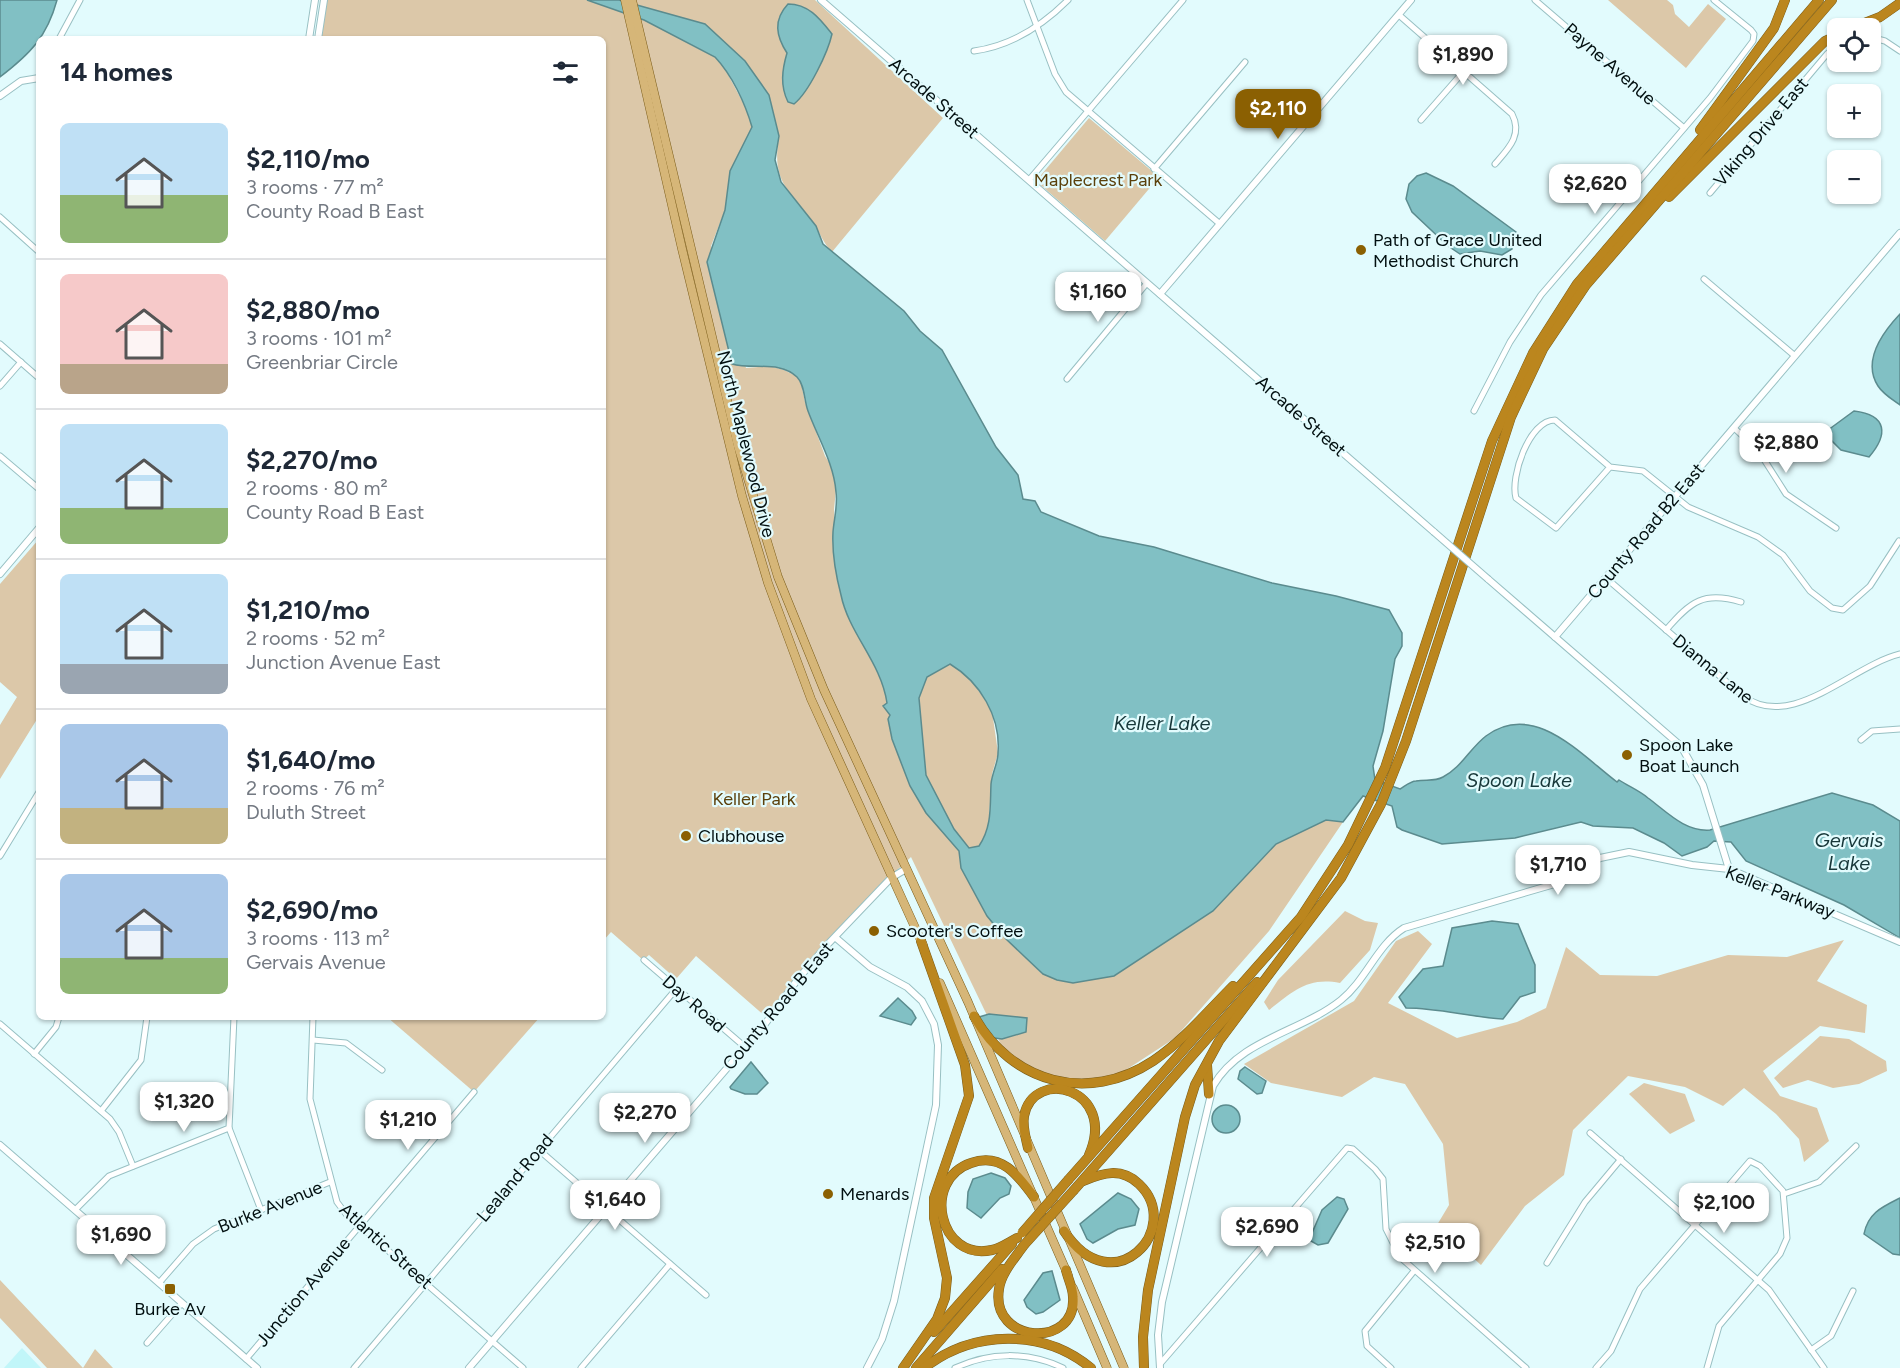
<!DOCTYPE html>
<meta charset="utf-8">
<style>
:root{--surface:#fff;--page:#f2f2f3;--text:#1f2937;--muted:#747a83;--line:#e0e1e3;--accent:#8b6002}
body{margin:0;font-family:Figtree,sans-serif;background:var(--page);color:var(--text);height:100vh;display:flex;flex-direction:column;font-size:22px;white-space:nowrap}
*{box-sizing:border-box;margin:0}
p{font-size:20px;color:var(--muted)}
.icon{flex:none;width:33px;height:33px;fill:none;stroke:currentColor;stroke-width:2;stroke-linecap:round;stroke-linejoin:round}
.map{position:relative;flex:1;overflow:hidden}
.sheet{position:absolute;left:36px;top:36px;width:570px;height:984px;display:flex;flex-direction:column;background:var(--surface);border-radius:9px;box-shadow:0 2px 4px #0004}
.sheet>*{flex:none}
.fabs{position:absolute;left:1827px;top:18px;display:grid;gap:12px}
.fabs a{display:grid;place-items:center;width:54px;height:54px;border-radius:9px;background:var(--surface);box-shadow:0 2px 4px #0004;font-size:30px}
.price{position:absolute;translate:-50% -51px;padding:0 14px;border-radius:12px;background:#fff;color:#222;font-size:20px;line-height:39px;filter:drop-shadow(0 2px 3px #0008)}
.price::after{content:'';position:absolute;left:50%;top:36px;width:18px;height:14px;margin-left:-9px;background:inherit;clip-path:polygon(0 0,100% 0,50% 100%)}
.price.on{background:var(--accent);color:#fff}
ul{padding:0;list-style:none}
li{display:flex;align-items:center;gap:18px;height:150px;padding:0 24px}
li+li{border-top:2px solid var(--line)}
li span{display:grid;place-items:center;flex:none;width:168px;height:120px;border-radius:9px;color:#555}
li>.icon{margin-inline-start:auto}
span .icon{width:72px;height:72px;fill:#fffc;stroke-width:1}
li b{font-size:26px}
h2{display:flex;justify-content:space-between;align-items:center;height:72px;padding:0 24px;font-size:26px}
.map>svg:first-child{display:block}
.built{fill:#c1f6f9}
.green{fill:#dcc8a9}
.water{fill:#81c0c4;stroke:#5b8b8e;stroke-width:1.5;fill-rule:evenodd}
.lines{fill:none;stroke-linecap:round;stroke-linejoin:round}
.minor-casing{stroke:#98c0c3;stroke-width:7}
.tertiary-casing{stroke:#98c0c3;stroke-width:8}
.primary-casing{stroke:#7a5c19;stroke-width:9}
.motorway-casing{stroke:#7a5c19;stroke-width:10}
.minor{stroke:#fff;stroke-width:5}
.tertiary{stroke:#fff;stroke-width:6}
.primary{stroke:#d6b678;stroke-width:8}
.motorway{stroke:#bb861e;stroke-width:9}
.tertiary-bridge-casing{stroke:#98c0c3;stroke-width:8;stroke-linecap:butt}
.motorway-bridge-casing{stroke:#7a5c19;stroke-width:10;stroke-linecap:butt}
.tertiary-bridge{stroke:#fff;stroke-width:6}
.motorway-bridge{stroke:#bb861e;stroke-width:9}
.poi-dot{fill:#8b6002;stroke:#e2fbfd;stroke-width:2}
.labels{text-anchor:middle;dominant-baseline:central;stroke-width:4.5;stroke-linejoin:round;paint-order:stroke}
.street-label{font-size:18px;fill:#020f10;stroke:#e2fbfd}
.park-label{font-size:18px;fill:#5b400b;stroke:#e2fbfd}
.poi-label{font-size:18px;fill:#020f10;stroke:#e2fbfd;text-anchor:start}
.water-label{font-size:20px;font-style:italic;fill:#173739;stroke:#e2fbfd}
</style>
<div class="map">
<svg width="1900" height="1368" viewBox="0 0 1900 1368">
<rect width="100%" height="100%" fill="#e2fbfd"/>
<!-- built -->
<path class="built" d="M22,1348L41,1368H4Z"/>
<!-- green -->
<g class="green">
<path d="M327,0H815L943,118L832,252C823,243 821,234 814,224C790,188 771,185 779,136L705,24L641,7L691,45L715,57L724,67L748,112L752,127L730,171L725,210L711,246L746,368L770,366L784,370L796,376L801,383L805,402L825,456L832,467L836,490L834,509L838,573L845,610L865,644L885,690L888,709L910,786L926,813L959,851L962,868L987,916L1006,939L1042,974L1114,976L1213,911L1276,844L1326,820L1343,822L1269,931L1175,1038L1112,1079H1043L1007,1057L911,857L871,895L766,1017L696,956L676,979L649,955L643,960L611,932L603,941V39H321Z"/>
<path d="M1608,0H1667L1673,5L1675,14L1689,27L1708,4L1726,19L1686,68Z"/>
<path d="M1089,118L1159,177L1105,241L1036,181Z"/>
<path d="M39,539V716L0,779V725L17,697L0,682V584Z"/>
<path d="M950,664L969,676L992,711L998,753L992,774L988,832L979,846L969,848L954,829L926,775L919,698L927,677Z"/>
<path d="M1345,911L1365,921L1378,923L1370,950L1340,983C1307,977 1294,991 1269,1010L1264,1002L1278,980Z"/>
<path d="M1418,931L1432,944L1388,1003L1457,1038L1517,1022L1546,1008L1566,947L1600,975L1657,976L1728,955L1787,957L1844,940L1817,981L1867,1005L1865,1033L1820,1026L1763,1071L1780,1096L1817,1108L1829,1141L1804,1162L1799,1139L1776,1114L1744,1088L1723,1106L1685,1087L1628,1076L1573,1130L1564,1175L1525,1206L1481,1265L1437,1225L1449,1205L1443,1144L1405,1084L1374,1077L1342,1097L1271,1083L1244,1064L1354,1001L1396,941Z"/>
<path d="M387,1017H540L474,1092Z"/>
<path d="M1820,1036L1849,1039L1886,1061L1887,1071L1859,1084L1833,1088L1808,1080L1783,1088L1774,1078Z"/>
<path d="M1644,1083L1685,1094L1695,1121L1670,1134L1629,1094Z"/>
<path d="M0,1280L83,1368L95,1349L113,1368H47L0,1318Z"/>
</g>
<!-- water -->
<g class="water">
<path d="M0,0H57C47,37 30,54 0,77Z"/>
<path d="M587,0H619L705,24L745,61L769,95L779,136L775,160L781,182L816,226L823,244L904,311L920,331L942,350L996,447L1018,475L1023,499L1035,501L1041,512L1099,536L1154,547L1272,583L1336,596L1389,610L1402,633V646L1395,659L1383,731L1373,766L1375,780L1400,789C1405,786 1411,781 1416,781C1426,779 1434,782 1443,777C1461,768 1471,747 1486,736C1534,700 1581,755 1617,782L1619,780C1628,786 1640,791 1648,798C1667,812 1685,832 1710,830L1832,793L1873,805L1900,821V938L1844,905L1746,861L1731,842L1714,841L1707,847L1682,856L1664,843L1633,828L1593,826L1581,822L1515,838L1442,844L1402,830L1397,827L1392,806L1363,796L1343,822L1326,820L1276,844L1213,911L1114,976L1073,983L1057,980L1043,974L1006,939L987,916L961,868L959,851L926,813L910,786L892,739L888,719L890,715L883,706L887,703C881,662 849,634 841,595C836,576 832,551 833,532C834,519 838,505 836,492C834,464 818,438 808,411C804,401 805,385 797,377C780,360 752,370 732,364L707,262L725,210L730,171L752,127C745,103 732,75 715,57L644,20ZM950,664C980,682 1001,717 998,753C998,763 992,773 991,784C990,807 992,827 979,846L969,848L954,829L926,775L919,698L927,677Z"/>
<path d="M788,4C809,4 820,19 832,34C828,52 809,92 794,104L788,102C780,86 782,70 787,53C776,36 773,20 788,4Z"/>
<path d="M1426,173L1453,186L1516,232L1512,249L1502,255L1480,251L1460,254L1448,246L1412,212L1406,199L1409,184L1417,176Z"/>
<path d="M1900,314V405C1893,400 1883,394 1878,386C1862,361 1883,332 1900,314Z"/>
<path d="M1854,411C1888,415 1888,435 1869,457L1841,450L1824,433Z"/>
<path d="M1492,921L1518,924L1535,965V992L1520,997L1503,1019C1468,1017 1440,1008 1406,1008L1399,997L1423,969L1443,966L1452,928Z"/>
<path d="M898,998L912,1011L916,1018L911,1025L880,1016Z"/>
<path d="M989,1014L1027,1018L1026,1032L1002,1039L987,1037L979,1017Z"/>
<path d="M751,1062L768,1083L757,1094H745L731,1089L730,1087Z"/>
<path d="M1245,1067L1266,1081L1262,1093L1257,1094L1238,1079L1240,1071Z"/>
<circle cx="1226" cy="1119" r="14"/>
<path d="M991,1173L1005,1178L1011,1186L1009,1194L1000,1198L981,1218L967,1208L968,1192L973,1179Z"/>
<path d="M1118,1193L1131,1199L1139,1209L1135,1225L1118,1229L1093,1243L1087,1239L1080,1224Z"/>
<path d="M1337,1197L1344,1199L1348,1209L1328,1243L1318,1245L1309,1240L1322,1210Z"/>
<path d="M1900,1198V1255L1893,1254L1864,1234C1868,1213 1882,1207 1900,1198Z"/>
<path d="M1052,1271L1060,1300L1043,1312L1036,1314L1027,1307L1024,1300L1043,1273Z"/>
</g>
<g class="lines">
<!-- minor casing -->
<g class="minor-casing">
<g id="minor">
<path d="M1027,0L1055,74L1066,92L1220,224"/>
<path d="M1535,0L1684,128"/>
<path d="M1399,15L1512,114C1523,135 1508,149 1495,164"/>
<path d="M1870,37L1885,41L1900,51"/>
<path d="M59,39L80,0"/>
<path d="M974,51C1010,46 1042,26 1068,0"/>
<path d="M1421,120L1464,71"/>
<path d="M1154,169L1245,62"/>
<path d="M1029,180L1183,0"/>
<path d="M1710,193L1827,54L1838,45"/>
<path d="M0,217L39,252"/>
<path d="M1704,279L1795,356"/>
<path d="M0,344L39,378"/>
<path d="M1067,379L1147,283"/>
<path d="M0,386L21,362"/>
<path d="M1474,411L1510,342L1541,295L1710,98L1753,41L1754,34L1751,30L1714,0"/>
<path d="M1734,428L1758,450L1786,494L1836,528"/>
<path d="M0,456L39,489"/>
<path d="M1610,467L1556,528L1516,498C1510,477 1529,420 1555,420L1610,467L1643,471L1688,507L1758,537L1783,555L1810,591L1832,608L1843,610L1870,586L1899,541"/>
<path d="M1606,578L1743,696C1792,732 1851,666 1900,654"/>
<path d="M1666,630C1691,601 1704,591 1741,602"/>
<path d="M1861,740L1872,731L1900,729"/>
<path d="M0,856L39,792"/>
<path d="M644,960L745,1047"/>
<path d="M313,1017L310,1099L337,1202L346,1214L523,1368"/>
<path d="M0,1024L110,1119L119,1132L133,1166"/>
<path d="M313,1040L346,1043L382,1070"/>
<path d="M34,1054L56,1027L59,1017"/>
<path d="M101,1111L141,1060L147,1017"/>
<path d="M229,1128L261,1210"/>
<path d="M1590,1133L1769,1290L1824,1368"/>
<path d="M539,1150L706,1295"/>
<path d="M1784,1194L1819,1182L1856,1146"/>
<path d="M75,1210L109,1176L229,1128L234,1017"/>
<path d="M1547,1263L1585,1202L1621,1159"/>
<path d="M159,1283L193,1244L214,1229L330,1182"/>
<path d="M147,1343L182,1303"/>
<path d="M1811,1350L1831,1336L1853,1291"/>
<path d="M246,1359L474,1092"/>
<path d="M1160,1364L1347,1148L1353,1149L1375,1169L1383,1179L1386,1229L1400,1257L1526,1368"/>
<path d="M354,1368L677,988"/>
<path d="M581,1368L670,1264"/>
<path d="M955,1368C989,1352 1028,1351 1063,1368"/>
<path d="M1391,1368L1367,1346L1365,1331L1414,1271"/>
<path d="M1596,1368L1611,1351L1640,1289L1750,1161L1760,1166L1783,1191L1787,1238L1780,1254L1719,1326L1707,1368"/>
</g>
</g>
<!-- tertiary casing -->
<g class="tertiary-casing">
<g id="tertiary">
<path d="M821,0L1434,532"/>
<path d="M309,39L315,0"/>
<path d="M318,39L324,0"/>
<path d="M0,96L21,81L39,78"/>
<path d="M1160,294L1411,0"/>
<path d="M0,574L39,528"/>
<path d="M1488,579L1681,746L1703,785L1729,869"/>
<path d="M1555,637L1900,233"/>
<path d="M836,938L870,967L907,987L922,1001L934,1024L938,1045L936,1105L894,1301L882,1339L867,1368"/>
<path d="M0,1145L257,1368"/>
<path d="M469,1368L765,1024L798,979L828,944L891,878L906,869"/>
<path d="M1160,1368L1158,1335L1162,1302L1213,1086C1240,1039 1301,1032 1341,1000C1366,980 1377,945 1404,928L1558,883L1600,858L1629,852L1692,865L1729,869L1900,942"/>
</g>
</g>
<!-- primary casing -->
<g class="primary-casing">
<g id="primary">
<path d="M625,0L682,249L742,496L768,583L811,699L923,945"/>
<path d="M632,0L738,446L778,577L824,690L968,1002L1124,1368"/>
<path d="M940,983L1068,1275"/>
<path d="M1073,1288L1107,1368"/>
</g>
</g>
<!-- motorway casing -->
<g class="motorway-casing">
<g id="motorway">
<path d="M1852,28L1880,17L1900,3"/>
<path d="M1700,130L1774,28L1785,0"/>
<path d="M1669,197L1825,41L1838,35"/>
<path d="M974,1016C1011,1083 1088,1104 1153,1061C1183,1041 1208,1011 1233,986"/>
<path d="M1207,1065L1209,1094"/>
<path d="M1028,1148C1026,1138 1022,1127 1024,1116C1034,1066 1118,1089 1089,1155"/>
<path d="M1069,1179L1301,917L1348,845L1385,768L1492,441L1533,353L1577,284L1819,0"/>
<path d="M1074,1190L1257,982"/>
<path d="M1064,1231C1113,1306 1185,1228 1139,1184C1121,1167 1103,1173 1083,1181"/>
<path d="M1017,1238C1009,1242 1001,1248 992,1250C939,1262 921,1180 971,1163C1001,1152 1018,1175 1034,1197"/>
<path d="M1024,1245C1015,1258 1001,1273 999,1289C990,1344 1077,1349 1073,1297C1073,1288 1068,1279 1066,1270"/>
<path d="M934,1332L1012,1244"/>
<path d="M903,1368L937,1319L945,1298L947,1278L934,1218V1198L969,1096L965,1065L921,941"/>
<path d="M916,1368L1002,1269"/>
<path d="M924,1368C973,1330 1043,1328 1091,1368"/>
<path d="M1144,1368L1143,1337L1148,1290L1185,1117L1195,1085L1219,1041L1341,878L1381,804L1406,741L1511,417L1543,349L1586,285L1832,0"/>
</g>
</g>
<!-- minor -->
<use href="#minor" class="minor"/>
<!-- tertiary -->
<use href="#tertiary" class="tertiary"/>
<!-- primary -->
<use href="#primary" class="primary"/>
<!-- motorway -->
<use href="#motorway" class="motorway"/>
<!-- tertiary-bridge casing -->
<g class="tertiary-bridge-casing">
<path id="tertiary-bridge" d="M1434,532L1488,579"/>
</g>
<!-- motorway-bridge casing -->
<g class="motorway-bridge-casing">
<g id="motorway-bridge">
<path d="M1022,1233L1069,1179"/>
<path d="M1024,1245L1074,1190"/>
</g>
</g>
<!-- tertiary-bridge -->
<use href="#tertiary-bridge" class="tertiary-bridge"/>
<!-- motorway-bridge -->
<use href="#motorway-bridge" class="motorway-bridge"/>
</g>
<!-- markers -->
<g class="poi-dot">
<circle cx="1361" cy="250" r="6"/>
<circle cx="1627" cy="755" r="6"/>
<circle cx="686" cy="836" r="6"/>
<circle cx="874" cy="931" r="6"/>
<circle cx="828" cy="1194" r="6"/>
<rect x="164" y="1283" width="12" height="12" rx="3"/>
</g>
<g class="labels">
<!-- street labels -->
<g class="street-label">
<text transform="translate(1610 64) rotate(41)">Payne Avenue</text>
<text transform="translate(934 98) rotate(41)">Arcade Street</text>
<text transform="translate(1761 132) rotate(-50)">Viking Drive East</text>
<text transform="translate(1301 416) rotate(41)">Arcade Street</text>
<text transform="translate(746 444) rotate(76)">North Maplewood Drive</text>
<text transform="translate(1646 531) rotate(-50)">County Road B2 East</text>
<text transform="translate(1713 669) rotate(39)">Dianna Lane</text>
<text transform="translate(1780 892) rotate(21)">Keller Parkway</text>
<text transform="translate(694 1004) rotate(41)">Day Road</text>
<text transform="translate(778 1006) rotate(-50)">County Road B East</text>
<text transform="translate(515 1178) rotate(-50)">Lealand Road</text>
<text transform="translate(270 1207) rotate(-22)">Burke Avenue</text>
<text transform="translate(386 1246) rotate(42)">Atlantic Street</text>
<text transform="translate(303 1292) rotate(-50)">Junction Avenue</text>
</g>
<!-- park labels -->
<g class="park-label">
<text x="1098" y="180">Maplecrest Park</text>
<text x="754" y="799">Keller Park</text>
</g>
<!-- poi labels -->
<g class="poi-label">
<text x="1373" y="240">Path of Grace United<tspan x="1373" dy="21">Methodist Church</tspan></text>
<text x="1639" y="745">Spoon Lake<tspan x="1639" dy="21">Boat Launch</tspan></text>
<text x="698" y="836">Clubhouse</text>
<text x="886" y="931">Scooter's Coffee</text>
<text x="840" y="1194">Menards</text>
<text x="170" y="1309" text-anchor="middle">Burke Av</text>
</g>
<!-- water labels -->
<g class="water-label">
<text x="1162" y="723">Keller Lake</text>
<text x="1519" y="780">Spoon Lake</text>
<text x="1849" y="840">Gervais<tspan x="1849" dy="23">Lake</tspan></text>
</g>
</g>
</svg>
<div class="fabs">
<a><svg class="icon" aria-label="locate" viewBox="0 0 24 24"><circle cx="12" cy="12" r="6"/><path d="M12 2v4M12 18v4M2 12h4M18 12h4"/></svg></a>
<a>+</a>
<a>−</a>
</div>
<b class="price" style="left:1463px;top:86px">$1,890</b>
<b class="price on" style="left:1278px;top:140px">$2,110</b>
<b class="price" style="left:1595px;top:215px">$2,620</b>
<b class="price" style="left:1098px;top:323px">$1,160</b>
<b class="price" style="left:1786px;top:474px">$2,880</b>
<b class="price" style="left:1558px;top:896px">$1,710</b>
<b class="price" style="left:184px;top:1133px">$1,320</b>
<b class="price" style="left:645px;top:1144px">$2,270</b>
<b class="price" style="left:408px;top:1151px">$1,210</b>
<b class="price" style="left:615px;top:1231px">$1,640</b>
<b class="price" style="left:1724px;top:1234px">$2,100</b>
<b class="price" style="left:1267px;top:1258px">$2,690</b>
<b class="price" style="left:121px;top:1266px">$1,690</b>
<b class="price" style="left:1435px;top:1274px">$2,510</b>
<section class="sheet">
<h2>14 homes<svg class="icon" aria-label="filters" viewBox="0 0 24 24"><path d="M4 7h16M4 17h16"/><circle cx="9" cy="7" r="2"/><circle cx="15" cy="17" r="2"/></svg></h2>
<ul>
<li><span style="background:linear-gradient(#bfe0f5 60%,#8fb573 0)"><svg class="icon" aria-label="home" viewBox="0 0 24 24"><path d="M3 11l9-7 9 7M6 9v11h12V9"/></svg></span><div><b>$2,110/mo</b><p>3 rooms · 77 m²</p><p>County Road B East</p></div></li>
<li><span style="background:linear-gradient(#f6c9c9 75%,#b9a48a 0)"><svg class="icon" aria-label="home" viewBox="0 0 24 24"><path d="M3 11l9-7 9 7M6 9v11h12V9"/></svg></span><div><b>$2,880/mo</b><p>3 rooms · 101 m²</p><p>Greenbriar Circle</p></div></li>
<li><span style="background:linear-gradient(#bfe0f5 70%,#8fb573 0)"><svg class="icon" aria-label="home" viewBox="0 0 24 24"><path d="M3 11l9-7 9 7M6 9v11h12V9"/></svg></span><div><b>$2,270/mo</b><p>2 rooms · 80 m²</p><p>County Road B East</p></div></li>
<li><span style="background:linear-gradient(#bfe0f5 75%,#9aa5b1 0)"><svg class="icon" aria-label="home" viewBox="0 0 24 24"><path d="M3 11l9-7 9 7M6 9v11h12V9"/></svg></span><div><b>$1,210/mo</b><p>2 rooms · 52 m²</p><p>Junction Avenue East</p></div></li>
<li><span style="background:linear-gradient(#a9c7e8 70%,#c2b280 0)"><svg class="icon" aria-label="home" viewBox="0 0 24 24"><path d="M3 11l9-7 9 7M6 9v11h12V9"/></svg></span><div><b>$1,640/mo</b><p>2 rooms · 76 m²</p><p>Duluth Street</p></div></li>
<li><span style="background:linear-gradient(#a9c7e8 70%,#8fb573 0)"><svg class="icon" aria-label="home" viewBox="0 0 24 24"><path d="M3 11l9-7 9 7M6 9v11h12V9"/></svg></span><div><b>$2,690/mo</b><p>3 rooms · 113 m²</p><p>Gervais Avenue</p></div></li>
</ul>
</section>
</div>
